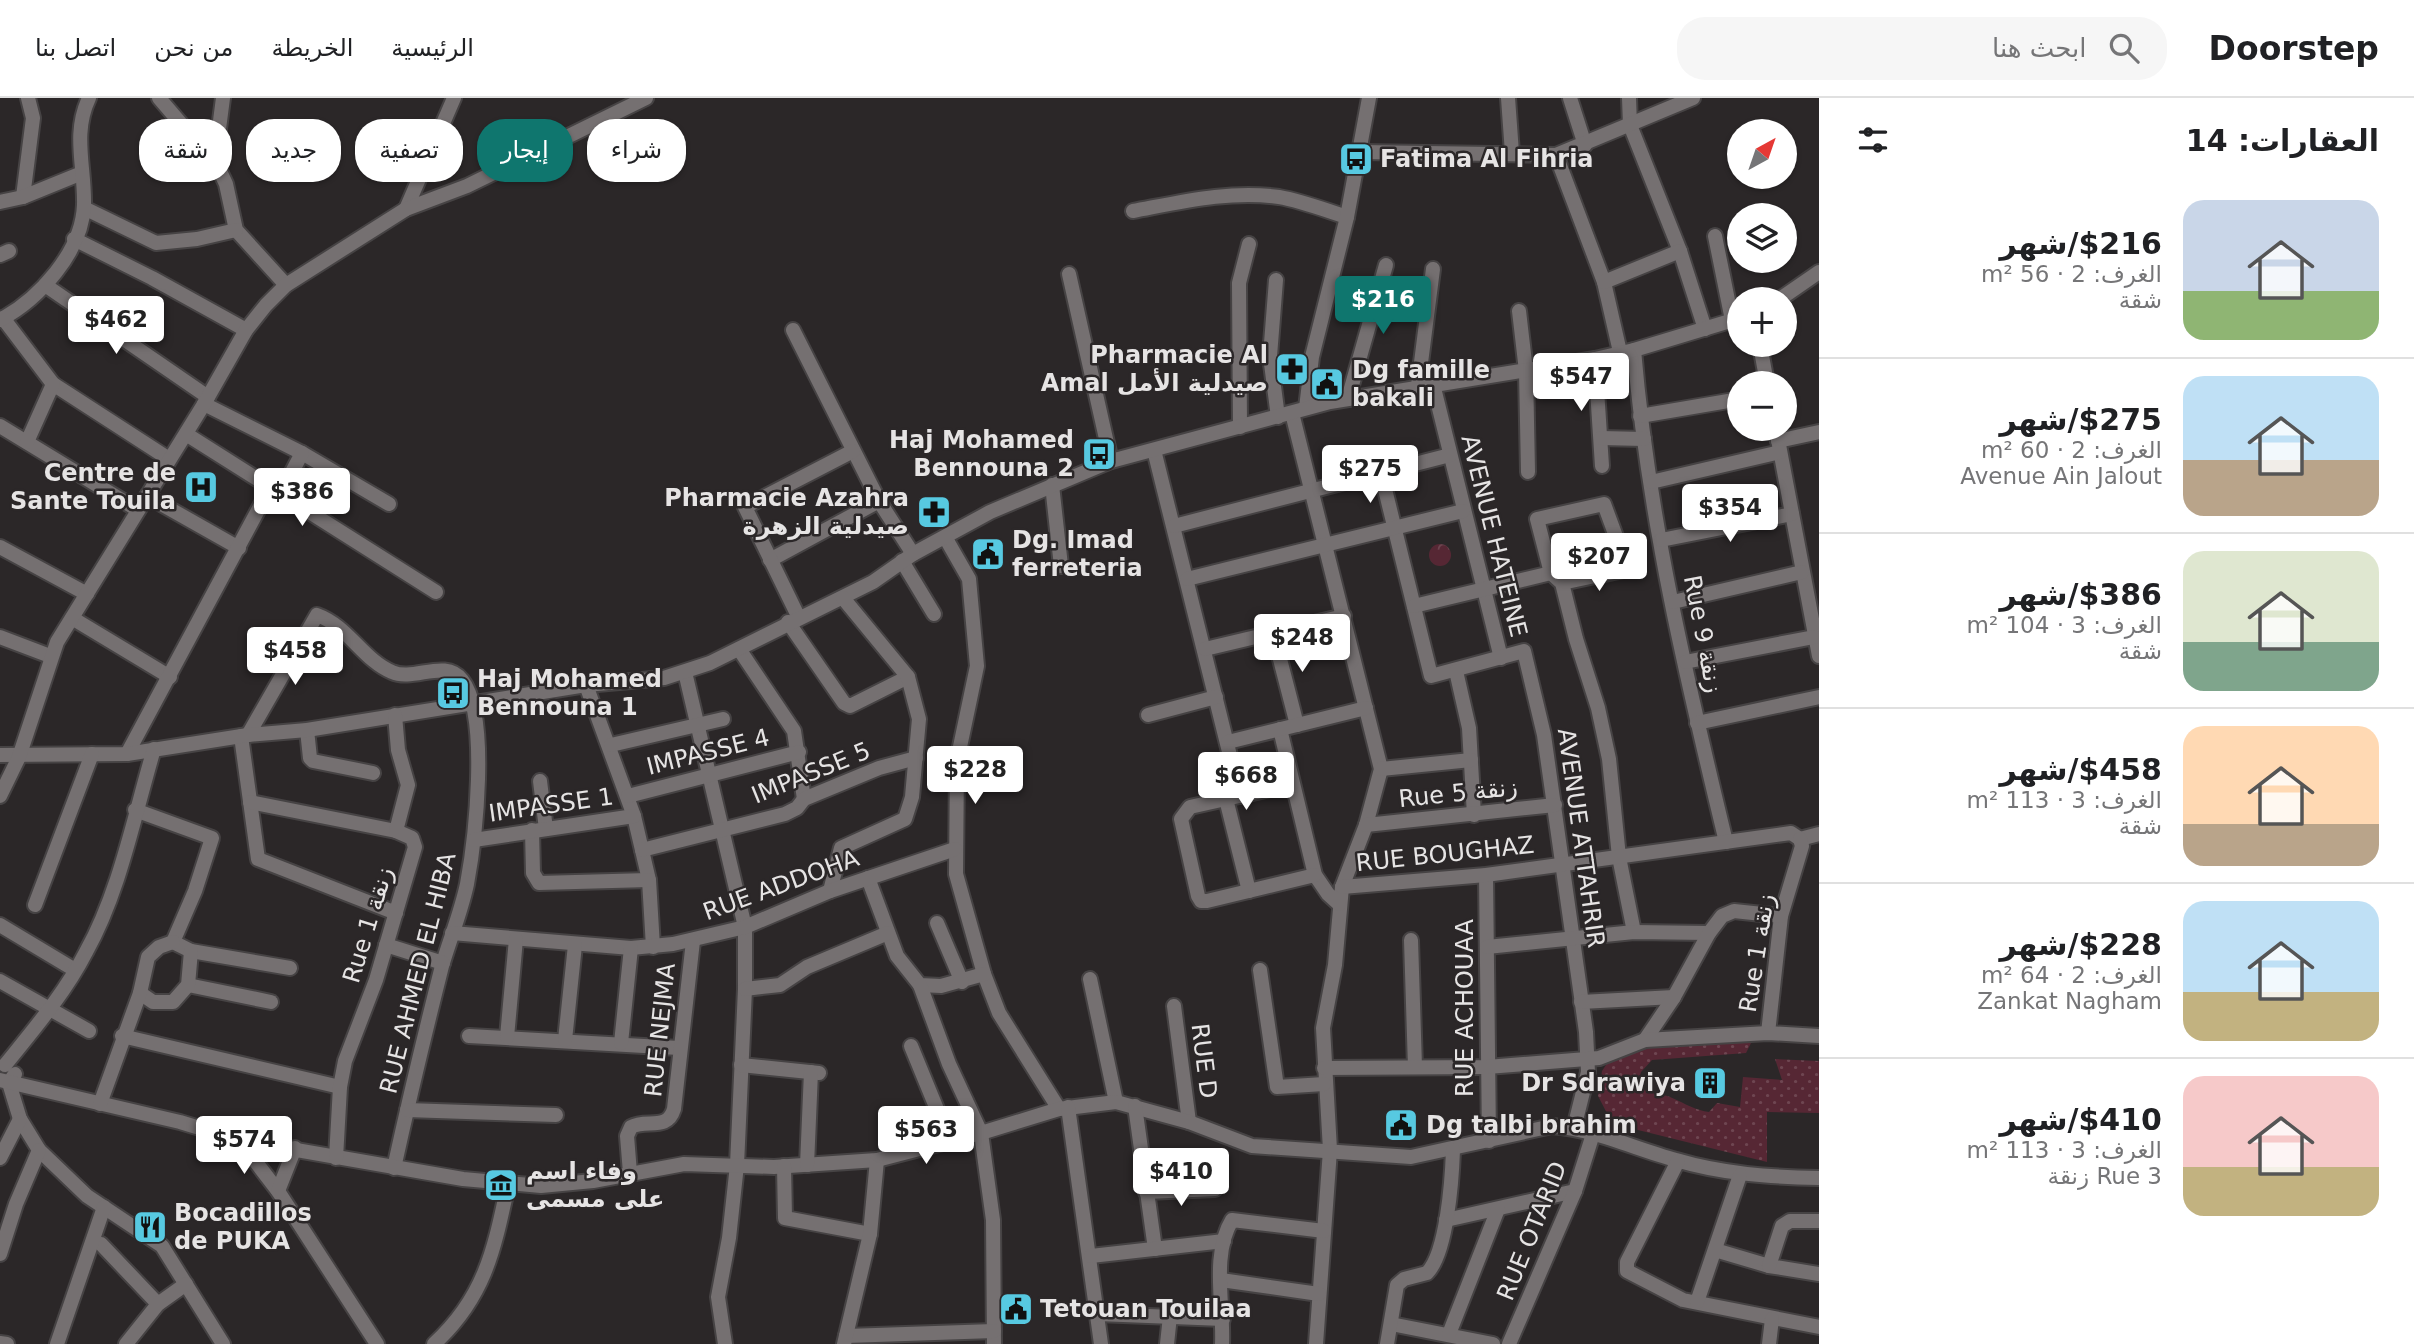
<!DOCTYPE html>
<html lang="ar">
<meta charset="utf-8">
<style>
:root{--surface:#fff;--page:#f6f6f6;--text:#202124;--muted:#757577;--line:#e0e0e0;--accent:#0f766e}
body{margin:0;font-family:"DejaVu Sans",Vazirmatn,sans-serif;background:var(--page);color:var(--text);direction:rtl;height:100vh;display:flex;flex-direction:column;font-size:26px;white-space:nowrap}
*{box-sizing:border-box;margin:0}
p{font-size:23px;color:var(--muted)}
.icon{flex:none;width:38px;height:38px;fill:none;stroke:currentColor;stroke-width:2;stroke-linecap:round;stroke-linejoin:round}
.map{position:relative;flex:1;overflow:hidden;direction:ltr}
.side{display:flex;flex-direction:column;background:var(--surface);width:595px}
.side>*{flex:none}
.top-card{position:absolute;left:21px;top:21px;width:665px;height:63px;direction:rtl;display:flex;gap:14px}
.needle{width:46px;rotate:40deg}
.controls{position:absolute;left:1727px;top:21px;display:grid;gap:14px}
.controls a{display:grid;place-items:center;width:70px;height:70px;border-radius:50%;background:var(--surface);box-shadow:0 2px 5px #0004;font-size:35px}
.price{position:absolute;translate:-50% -60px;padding:0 16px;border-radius:7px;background:#fff;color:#222;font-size:23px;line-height:46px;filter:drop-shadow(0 2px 4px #0008)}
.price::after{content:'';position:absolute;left:50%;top:42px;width:21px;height:16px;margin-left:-10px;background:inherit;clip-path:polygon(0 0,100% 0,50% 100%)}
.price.selected{background:var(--accent);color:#fff}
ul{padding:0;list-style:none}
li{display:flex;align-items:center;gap:21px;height:175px;padding:0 35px}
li+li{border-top:2px solid var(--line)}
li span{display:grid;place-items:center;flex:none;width:196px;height:140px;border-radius:21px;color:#555}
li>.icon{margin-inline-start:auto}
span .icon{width:84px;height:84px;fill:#fffc;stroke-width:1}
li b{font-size:30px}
h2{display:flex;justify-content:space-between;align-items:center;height:84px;padding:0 35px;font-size:30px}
.pill{padding:0 24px;border-radius:28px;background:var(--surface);box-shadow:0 2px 5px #0004;font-size:24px;line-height:63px}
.pill.selected{background:var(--accent);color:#fff}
header{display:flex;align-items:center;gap:42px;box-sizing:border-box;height:98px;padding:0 35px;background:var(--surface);border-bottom:2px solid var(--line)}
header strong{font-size:33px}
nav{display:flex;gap:38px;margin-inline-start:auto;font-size:24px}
.search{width:490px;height:63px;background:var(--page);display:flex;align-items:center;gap:18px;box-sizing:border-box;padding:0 24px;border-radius:28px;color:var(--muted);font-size:26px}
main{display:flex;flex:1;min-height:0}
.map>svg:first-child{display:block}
.grass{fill:url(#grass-dots)}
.forest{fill:url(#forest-crowns)}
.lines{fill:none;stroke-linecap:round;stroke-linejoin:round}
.minor-casing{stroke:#464344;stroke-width:18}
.minor{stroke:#757071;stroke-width:14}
.labels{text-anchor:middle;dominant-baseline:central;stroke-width:5;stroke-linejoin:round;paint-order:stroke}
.poi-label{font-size:24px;font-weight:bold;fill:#e6e4e4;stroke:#2b2728;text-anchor:start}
.street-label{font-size:24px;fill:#e6e4e4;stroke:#2b2728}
</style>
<header>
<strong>Doorstep</strong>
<div class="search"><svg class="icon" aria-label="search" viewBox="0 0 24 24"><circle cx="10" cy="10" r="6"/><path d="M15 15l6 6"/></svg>ابحث هنا</div>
<nav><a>الرئيسية</a><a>الخريطة</a><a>من نحن</a><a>اتصل بنا</a></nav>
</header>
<main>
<section class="side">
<h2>العقارات: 14<svg class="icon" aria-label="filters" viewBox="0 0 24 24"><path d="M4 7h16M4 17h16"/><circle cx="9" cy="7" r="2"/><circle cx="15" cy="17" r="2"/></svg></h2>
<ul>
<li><span style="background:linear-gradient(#c9d6e8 65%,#8fb573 0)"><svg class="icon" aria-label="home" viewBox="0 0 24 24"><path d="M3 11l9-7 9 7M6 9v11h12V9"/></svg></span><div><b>$216/شهر</b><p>الغرف: 2 · 56 m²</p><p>شقة</p></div></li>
<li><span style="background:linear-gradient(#bfe0f5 60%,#b9a48a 0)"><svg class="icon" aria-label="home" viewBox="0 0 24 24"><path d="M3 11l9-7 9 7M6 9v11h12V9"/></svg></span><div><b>$275/شهر</b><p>الغرف: 2 · 60 m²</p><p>Avenue Ain Jalout</p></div></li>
<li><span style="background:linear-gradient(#dfe7d0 65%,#7fa58c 0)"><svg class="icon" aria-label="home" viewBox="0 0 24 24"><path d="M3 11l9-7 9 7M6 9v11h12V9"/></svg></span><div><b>$386/شهر</b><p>الغرف: 3 · 104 m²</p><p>شقة</p></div></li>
<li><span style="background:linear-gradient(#ffd9b3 70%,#b9a48a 0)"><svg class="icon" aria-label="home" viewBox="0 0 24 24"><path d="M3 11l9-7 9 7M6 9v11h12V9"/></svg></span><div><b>$458/شهر</b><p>الغرف: 3 · 113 m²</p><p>شقة</p></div></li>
<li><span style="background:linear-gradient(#bfe0f5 65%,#c2b280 0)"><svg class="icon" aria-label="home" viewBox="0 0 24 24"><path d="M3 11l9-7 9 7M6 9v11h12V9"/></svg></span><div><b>$228/شهر</b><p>الغرف: 2 · 64 m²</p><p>Zankat Nagham</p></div></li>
<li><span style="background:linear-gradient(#f6c9c9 65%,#c2b280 0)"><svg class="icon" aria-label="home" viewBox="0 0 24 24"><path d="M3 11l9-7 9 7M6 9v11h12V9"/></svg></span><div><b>$410/شهر</b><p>الغرف: 3 · 113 m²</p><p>Rue 3 زنقة</p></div></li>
</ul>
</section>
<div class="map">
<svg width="1819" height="1246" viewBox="0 0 1819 1246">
<defs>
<pattern id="grass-dots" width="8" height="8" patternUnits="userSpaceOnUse" patternTransform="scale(1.75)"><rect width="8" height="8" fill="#562734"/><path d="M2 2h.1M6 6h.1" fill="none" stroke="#6e4651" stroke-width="1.8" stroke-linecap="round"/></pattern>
<pattern id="forest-crowns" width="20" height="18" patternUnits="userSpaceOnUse" patternTransform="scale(1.75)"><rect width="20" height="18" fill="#562734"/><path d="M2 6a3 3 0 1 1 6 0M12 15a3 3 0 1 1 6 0" fill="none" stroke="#6e4651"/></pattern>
</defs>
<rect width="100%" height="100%" fill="#2b2728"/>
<!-- grass -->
<path class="grass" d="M1754,939L1746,955L1652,962L1641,974L1638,985L1648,995C1675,995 1683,1010 1709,1014L1717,1005L1740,1009L1743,979L1782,982L1775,961L1819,963V1015L1767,1014V1064L1638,1032L1610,1021L1598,998L1602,973L1610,961L1626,951L1731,944Z"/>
<!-- forest -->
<circle class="forest" cx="1440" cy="457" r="11"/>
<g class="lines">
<!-- minor casing -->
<g class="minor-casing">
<g id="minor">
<path d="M159,0L218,69L226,86L236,132L286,187"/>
<path d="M1508,0L1512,55"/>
<path d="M1570,0L1585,47"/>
<path d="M1629,0L1630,27L1680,153L1705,231"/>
<path d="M1361,54L1556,57L1693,0"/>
<path d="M1556,57L1604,184L1620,254"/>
<path d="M208,58L217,46L223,0"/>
<path d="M23,99L33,20L28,0"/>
<path d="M0,104L23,99L82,75"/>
<path d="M84,110L156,145L197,141L236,132"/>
<path d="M406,111L454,0"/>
<path d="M1133,113C1181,104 1230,92 1279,99C1302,103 1325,112 1347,119"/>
<path d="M1715,138L1732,222"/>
<path d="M74,141L152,180L246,232"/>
<path d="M0,157L9,153"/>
<path d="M1069,176L1111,363"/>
<path d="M1276,182L1270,258L1278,319"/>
<path d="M1604,184L1680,153"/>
<path d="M45,187L208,299"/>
<path d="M1780,201L1819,174"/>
<path d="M1519,213L1526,273L1528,374"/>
<path d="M3,220L53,286L169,361"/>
<path d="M0,222C39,201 82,154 84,107C85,69 72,36 89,0"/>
<path d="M793,232L879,403L913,456"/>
<path d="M1760,247L1767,285"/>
<path d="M1634,252C1648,418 1687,583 1726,744"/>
<path d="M1595,261L1602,368"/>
<path d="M1433,286L1501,560"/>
<path d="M1418,288L1433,171"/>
<path d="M1348,301L1386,167"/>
<path d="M204,306L302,355L389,406"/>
<path d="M1306,310L1312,259L1347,119L1369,0"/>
<path d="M1292,315L1381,671L1366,727L1342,789L1335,867L1323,930L1330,1052L1316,1246"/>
<path d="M1640,318L1740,301"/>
<path d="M0,328L138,412"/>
<path d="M1240,329L1239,185L1249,146"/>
<path d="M1776,331L1819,558"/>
<path d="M186,336L436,494"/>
<path d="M1601,340L1644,341"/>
<path d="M1778,343L1819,334"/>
<path d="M27,344L53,286"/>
<path d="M1154,352L1240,698"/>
<path d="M1381,375L1431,578L1524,553L1544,637L1586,934L1588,974L1574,1030"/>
<path d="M1651,384L1780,354"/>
<path d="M1052,387L1061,468"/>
<path d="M281,395L302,355"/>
<path d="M147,398L239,450"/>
<path d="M1174,428L1450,357"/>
<path d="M945,439L969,481L977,568L957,663L956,776L984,876L999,915L1059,1011"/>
<path d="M1661,442L1792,416"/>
<path d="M0,449L87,496"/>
<path d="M770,462L879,403"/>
<path d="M902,463L934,516"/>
<path d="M1187,481L1463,413"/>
<path d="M1562,485L1628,471L1604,406L1537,421L1551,475L1562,485L1576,541L1598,610L1609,661L1619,759L1634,834"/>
<path d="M1673,504L1802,474"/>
<path d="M1414,508L1551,475"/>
<path d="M72,520L170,579"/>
<path d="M799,520L745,409L853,353"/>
<path d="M788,524L844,605L850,608L908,579"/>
<path d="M1273,534L1297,627"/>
<path d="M0,539L50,558"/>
<path d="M739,551L794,633L804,701"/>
<path d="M1205,551L1344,518"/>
<path d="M1685,564L1814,539"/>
<path d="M1456,573L1469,630L1474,717"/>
<path d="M685,574L745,829V891L737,1067L729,1140L718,1199L725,1246"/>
<path d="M586,587L634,718L649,782L653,849"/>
<path d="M1148,617L1216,599"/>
<path d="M1697,625L1819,599"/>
<path d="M1280,631L1315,777L1328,796L1339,806"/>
<path d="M307,632L310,660L313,663L373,675"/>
<path d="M248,637L317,517C348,528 363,562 392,574C414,584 445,560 462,582C490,618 475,743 467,786C461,814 450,841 442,868C425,935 409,1002 394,1070"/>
<path d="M241,638L258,761L396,815"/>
<path d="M1228,644L1366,610"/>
<path d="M611,647L723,621"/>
<path d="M127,656L271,388"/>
<path d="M0,657L127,656L248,637L307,632L586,587L664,580L710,565L873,484L913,456L990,414L1111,363L1330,304L1595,261L1634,252L1740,220"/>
<path d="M1381,671L1471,662"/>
<path d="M540,683L546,731"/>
<path d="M1292,686L1190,709L1181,721L1198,798L1201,803H1207L1315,777"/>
<path d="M0,698L19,659L57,544L204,306L246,232L266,207L286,187L406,111L467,88L646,0"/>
<path d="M628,698L799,654"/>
<path d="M1226,701L1249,793"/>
<path d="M250,704L396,733"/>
<path d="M135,712L212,740L195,793L173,844"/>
<path d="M1366,727L1555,707"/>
<path d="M532,732L533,775L539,785L649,782"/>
<path d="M1800,741L1819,736"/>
<path d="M474,742L634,718"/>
<path d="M642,752L785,716L797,710L804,701L879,670L916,660"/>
<path d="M1486,777L1489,1043"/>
<path d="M868,780L897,858L920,887L941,888L984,876"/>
<path d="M1342,789L1486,777L1791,735L1800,741"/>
<path d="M830,793L841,750L905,721L912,699L919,621L908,579L843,500"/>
<path d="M35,807L92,656"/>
<path d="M937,825L962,884"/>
<path d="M0,827L75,872"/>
<path d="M452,835L631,850L673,846L745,829L830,793L955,751"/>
<path d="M1411,842L1415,969"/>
<path d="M173,844L191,853L290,870"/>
<path d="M386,847L443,865"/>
<path d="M1487,849L1634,834L1709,835"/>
<path d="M1260,872L1277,989L1324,986"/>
<path d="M1090,881L1116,1004"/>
<path d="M0,883L89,933"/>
<path d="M188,887L271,904"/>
<path d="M920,887L949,966L981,1035L993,1122L994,1246"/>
<path d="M745,891L780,887L807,869L888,835"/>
<path d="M140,895L153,904H173L188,887L191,853"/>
<path d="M1581,904L1674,899"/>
<path d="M1174,908L1189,1024"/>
<path d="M1768,935L1781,818L1802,748L1800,741"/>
<path d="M122,938L340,989"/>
<path d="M469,938L679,950"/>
<path d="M507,939L516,841"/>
<path d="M565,942L575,847"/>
<path d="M1645,942L1674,899L1709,835L1722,818L1734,813L1781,818"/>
<path d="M621,945L631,850"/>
<path d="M911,948L950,1043"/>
<path d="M5,967C34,931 65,895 86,854C120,793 134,718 154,651"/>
<path d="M741,967L819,975"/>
<path d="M1324,970L1487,969L1599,960L1645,942L1768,935L1819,938"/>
<path d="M15,976L9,985L20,1021L39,1052L87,1098L162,1148L223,1246"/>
<path d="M0,982L180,1024L239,1042L463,1081L541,1088L593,1083L684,1066L774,1069L877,1062L981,1035L1059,1011L1116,1004L1189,1024L1252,1048L1411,1059L1552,1028C1594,1031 1635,1051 1676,1062C1723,1076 1770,1079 1819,1080"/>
<path d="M100,1006L140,895L148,859L159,849L173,844"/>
<path d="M1135,1008L1155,1151"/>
<path d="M1068,1009L1101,1246"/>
<path d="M407,1012L556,1017"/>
<path d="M239,1042L278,1093L377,1246"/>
<path d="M0,1060L20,1021"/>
<path d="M336,1060L340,989L345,963L376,882L415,749L412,740L396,733L408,687L398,652L395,617"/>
<path d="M1678,1063L1627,1164V1173L1683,1202L1819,1229"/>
<path d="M807,1067L811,974"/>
<path d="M784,1068L785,1120L870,1136"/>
<path d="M630,1075L627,1038L631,1029C646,1020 667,1034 674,1011L693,843"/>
<path d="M278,1093L295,1050"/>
<path d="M1146,1094L1215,1091"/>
<path d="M1446,1122L1575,1093"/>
<path d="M101,1146L158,1206"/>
<path d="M1715,1152L1769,1168L1819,1176"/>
<path d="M0,1156L16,1106L39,1052"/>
<path d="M1091,1158L1224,1143"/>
<path d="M1769,1168L1782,1128L1790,1123H1819"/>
<path d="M1221,1182L1319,1196"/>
<path d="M1697,1204L1740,1077"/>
<path d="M1098,1216L1223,1221"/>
<path d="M1391,1226L1493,1246"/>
<path d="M1449,1236L1498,1111"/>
<path d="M846,1238L994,1233"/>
<path d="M0,1245L7,1246"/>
<path d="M57,1246L104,1109"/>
<path d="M126,1246L158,1206L186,1186"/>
<path d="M434,1246C485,1199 494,1152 508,1087"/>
<path d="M844,1246L870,1136L877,1062"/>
<path d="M1167,1246L1170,1218"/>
<path d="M1222,1246C1224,1208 1211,1156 1232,1122L1324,1133"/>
<path d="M1387,1246L1397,1187L1404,1181L1427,1175C1447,1155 1452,1081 1453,1052"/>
<path d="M1509,1246L1575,1093L1593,1036"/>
<path d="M1769,1246L1772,1221"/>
</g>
</g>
<!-- minor -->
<use href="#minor" class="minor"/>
</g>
<!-- icons -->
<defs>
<g id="bus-square" transform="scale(1.75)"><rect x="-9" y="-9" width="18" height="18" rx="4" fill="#57c9e1" stroke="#2b2728"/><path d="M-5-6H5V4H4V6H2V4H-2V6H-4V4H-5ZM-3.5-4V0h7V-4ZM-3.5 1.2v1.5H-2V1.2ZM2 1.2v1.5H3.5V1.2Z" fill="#111"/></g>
<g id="pharmacy-square" transform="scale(1.75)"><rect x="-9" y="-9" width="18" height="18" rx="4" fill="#57c9e1" stroke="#2b2728"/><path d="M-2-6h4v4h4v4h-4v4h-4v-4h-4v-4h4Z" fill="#111"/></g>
<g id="civic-square" transform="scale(1.75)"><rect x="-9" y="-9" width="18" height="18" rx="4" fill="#57c9e1" stroke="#2b2728"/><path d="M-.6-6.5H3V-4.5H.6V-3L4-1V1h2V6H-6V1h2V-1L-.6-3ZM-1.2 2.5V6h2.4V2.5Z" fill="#111"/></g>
<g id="hospital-square" transform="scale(1.75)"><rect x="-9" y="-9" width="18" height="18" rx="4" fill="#57c9e1" stroke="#2b2728"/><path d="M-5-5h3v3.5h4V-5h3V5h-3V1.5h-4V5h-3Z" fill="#111"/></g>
<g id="building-square" transform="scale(1.75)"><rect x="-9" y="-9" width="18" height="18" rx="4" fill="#57c9e1" stroke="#2b2728"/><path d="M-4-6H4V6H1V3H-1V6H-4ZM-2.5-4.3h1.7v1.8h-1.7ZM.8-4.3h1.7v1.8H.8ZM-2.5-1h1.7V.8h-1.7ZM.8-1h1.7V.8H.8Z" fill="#111"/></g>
<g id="museum-square" transform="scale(1.75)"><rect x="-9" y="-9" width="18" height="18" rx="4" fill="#57c9e1" stroke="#2b2728"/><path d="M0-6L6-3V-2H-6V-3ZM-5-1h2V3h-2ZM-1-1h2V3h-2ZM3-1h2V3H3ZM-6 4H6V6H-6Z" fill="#111"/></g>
<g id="restaurant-square" transform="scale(1.75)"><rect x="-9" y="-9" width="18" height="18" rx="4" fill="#57c9e1" stroke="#2b2728"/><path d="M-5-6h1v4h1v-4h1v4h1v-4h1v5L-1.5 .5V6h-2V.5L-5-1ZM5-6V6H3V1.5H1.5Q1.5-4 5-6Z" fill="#111"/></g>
</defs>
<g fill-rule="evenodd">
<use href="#bus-square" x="1356" y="61"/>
<use href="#pharmacy-square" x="1292" y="271"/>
<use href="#civic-square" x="1327" y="286"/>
<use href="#bus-square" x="1099" y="356"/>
<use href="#hospital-square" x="201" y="389"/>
<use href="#pharmacy-square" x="934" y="414"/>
<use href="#civic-square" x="988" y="456"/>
<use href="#bus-square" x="453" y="595"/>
<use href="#building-square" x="1710" y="985"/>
<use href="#civic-square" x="1401" y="1027"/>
<use href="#museum-square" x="501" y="1087"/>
<use href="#restaurant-square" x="150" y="1129"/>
<use href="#civic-square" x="1016" y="1211"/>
</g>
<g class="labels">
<!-- poi labels -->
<g class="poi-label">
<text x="1380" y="61">Fatima Al Fihria</text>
<text x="1268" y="257" text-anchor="end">Pharmacie Al<tspan x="1268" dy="28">Amal صيدلية الأمل</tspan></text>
<text x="1352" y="272">Dg famille<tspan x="1352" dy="28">bakali</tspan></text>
<text x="1074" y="342" text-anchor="end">Haj Mohamed<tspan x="1074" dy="28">Bennouna 2</tspan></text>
<text x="176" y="375" text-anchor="end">Centre de<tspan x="176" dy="28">Sante Touila</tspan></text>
<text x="909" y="400" text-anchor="end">Pharmacie Azahra<tspan x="909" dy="28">صيدلية الزهرة</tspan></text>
<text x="1012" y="442">Dg. Imad<tspan x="1012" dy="28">ferreteria</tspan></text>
<text x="477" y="581">Haj Mohamed<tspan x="477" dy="28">Bennouna 1</tspan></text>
<text x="1686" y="985" text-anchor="end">Dr Sdrawiya</text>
<text x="1426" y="1027">Dg talbi brahim</text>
<text x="526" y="1073">وفاء اسم<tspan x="526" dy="28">على مسمى</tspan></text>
<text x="174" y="1115">Bocadillos<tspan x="174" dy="28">de PUKA</tspan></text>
<text x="1040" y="1211">Tetouan Touilaa</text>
</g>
<!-- street labels -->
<g class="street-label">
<text transform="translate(1494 438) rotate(76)">AVENUE HATEINE</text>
<text transform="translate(1703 536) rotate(79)">Rue 9 زنقة</text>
<text transform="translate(708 654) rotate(-14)">IMPASSE 4</text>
<text transform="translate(811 675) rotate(-22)">IMPASSE 5</text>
<text transform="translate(1458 695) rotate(-6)">Rue 5 زنقة</text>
<text transform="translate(551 707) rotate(-8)">IMPASSE 1</text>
<text transform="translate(1581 740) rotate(82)">AVENUE ATTAHRIR</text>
<text transform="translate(1445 756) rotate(-6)">RUE BOUGHAZ</text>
<text transform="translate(781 787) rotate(-20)">RUE ADDOHA</text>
<text transform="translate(368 827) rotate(-73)">Rue 1 زنقة</text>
<text transform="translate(1757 855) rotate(-81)">Rue 1 زنقة</text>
<text transform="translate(418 875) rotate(-76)">RUE AHMED EL HIBA</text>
<text transform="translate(1465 910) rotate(-90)">RUE ACHOUAA</text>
<text transform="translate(660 932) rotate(-84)">RUE NEJMA</text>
<text transform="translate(1204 963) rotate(83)">RUE D</text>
<text transform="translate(1532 1133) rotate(-68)">RUE OTARID</text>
</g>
</g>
</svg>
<div class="controls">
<a><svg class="needle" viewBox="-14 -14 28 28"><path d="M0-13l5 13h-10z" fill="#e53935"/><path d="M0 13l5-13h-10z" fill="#757577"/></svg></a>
<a><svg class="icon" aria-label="layers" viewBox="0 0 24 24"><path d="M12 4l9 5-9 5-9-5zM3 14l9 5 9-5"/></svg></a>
<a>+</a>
<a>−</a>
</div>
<b class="price selected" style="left:1383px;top:238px">$216</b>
<b class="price" style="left:116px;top:258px">$462</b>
<b class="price" style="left:1581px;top:315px">$547</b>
<b class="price" style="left:1370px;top:407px">$275</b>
<b class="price" style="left:302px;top:430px">$386</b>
<b class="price" style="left:1730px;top:446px">$354</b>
<b class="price" style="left:1599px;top:495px">$207</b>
<b class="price" style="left:1302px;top:576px">$248</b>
<b class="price" style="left:295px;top:589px">$458</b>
<b class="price" style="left:975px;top:708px">$228</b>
<b class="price" style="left:1246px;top:714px">$668</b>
<b class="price" style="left:926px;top:1068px">$563</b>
<b class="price" style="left:244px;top:1078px">$574</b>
<b class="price" style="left:1181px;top:1110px">$410</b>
<div class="top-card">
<a class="pill">شراء</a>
<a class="pill selected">إيجار</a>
<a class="pill">تصفية</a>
<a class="pill">جديد</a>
<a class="pill">شقة</a>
</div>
</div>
</main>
